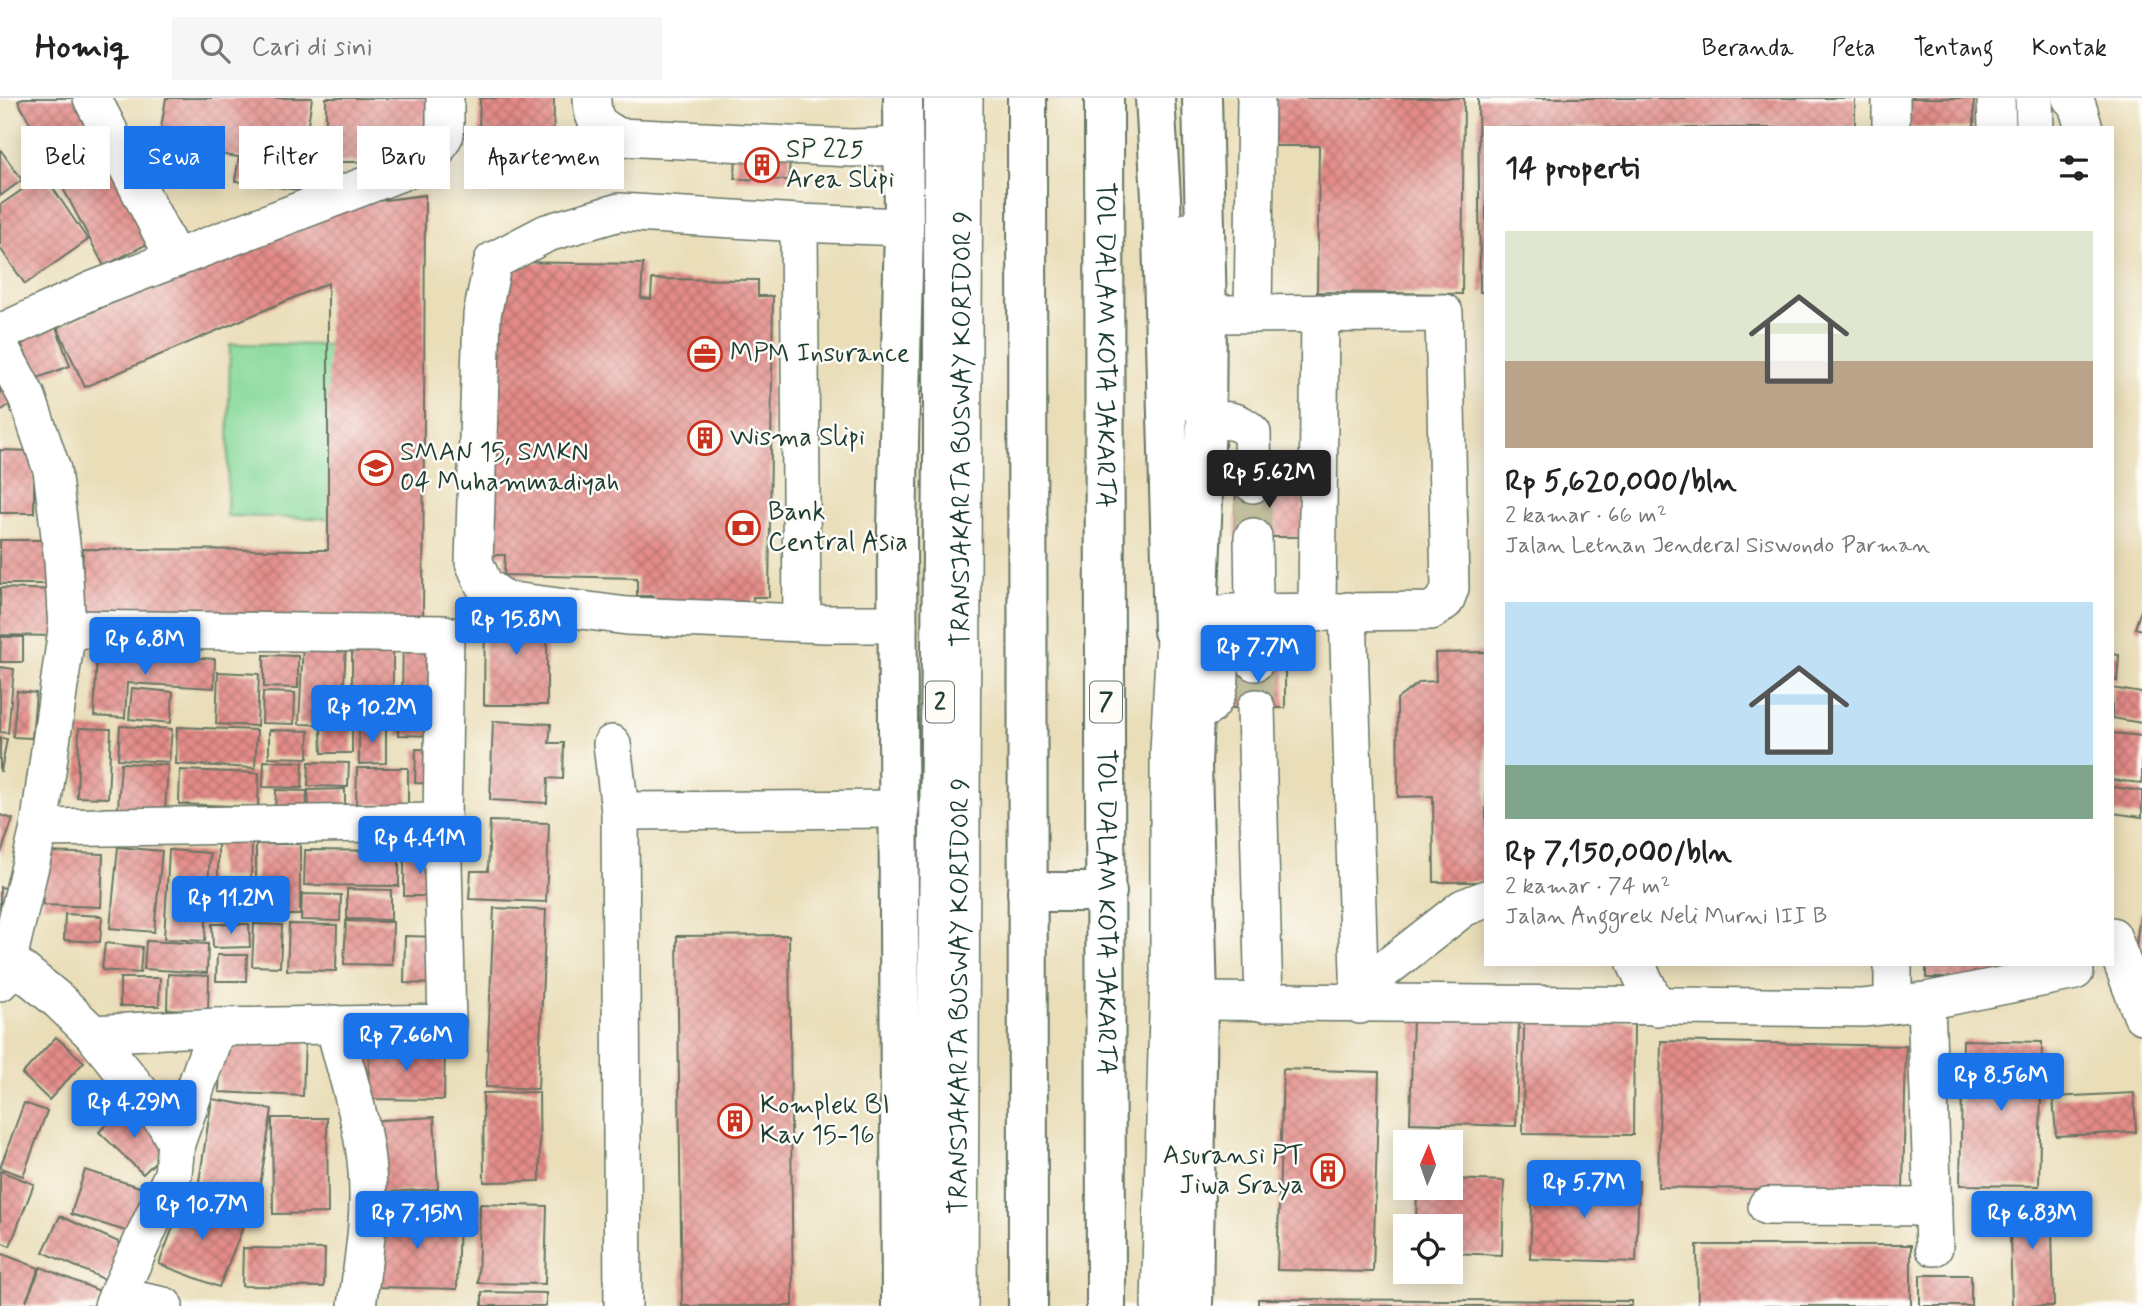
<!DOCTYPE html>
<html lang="id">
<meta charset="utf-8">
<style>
:root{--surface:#fff;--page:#f6f6f6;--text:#222;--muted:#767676;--line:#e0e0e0;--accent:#1a73e8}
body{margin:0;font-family:Mynerve,sans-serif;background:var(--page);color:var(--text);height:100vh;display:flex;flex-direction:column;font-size:26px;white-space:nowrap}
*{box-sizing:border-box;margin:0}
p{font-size:23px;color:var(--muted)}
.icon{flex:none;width:38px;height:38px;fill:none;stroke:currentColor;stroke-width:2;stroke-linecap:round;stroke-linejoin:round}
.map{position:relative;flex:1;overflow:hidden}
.sheet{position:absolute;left:1484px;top:28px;width:630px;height:840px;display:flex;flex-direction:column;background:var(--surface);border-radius:0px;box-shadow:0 4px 18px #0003}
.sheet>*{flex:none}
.top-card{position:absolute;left:21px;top:28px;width:665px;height:63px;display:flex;gap:14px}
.needle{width:46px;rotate:2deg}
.controls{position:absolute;left:1393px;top:1032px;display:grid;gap:14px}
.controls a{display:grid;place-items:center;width:70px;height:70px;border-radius:0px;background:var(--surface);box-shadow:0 4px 18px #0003;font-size:35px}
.price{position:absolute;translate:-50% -60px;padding:0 16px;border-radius:7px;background:var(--accent);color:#fff;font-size:23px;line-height:46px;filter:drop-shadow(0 2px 4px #0008)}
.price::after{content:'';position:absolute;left:50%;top:42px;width:21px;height:16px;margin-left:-10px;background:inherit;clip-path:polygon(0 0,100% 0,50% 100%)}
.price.on{background:#222;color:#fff}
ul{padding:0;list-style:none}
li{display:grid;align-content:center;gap:14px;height:371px;padding:0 21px}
li span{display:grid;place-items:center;height:217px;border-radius:0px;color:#555}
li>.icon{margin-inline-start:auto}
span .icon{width:126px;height:126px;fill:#fffc;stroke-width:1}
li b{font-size:30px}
h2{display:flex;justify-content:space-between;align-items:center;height:84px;padding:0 21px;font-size:30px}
.pill{padding:0 24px;border-radius:0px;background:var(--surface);box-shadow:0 4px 18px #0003;font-size:24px;line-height:63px}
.pill.on{background:var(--accent);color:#fff}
header{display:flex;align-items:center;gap:42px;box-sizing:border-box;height:98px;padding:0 35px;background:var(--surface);border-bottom:2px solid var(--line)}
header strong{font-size:33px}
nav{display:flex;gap:38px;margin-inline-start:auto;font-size:24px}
.search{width:490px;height:63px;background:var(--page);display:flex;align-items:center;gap:18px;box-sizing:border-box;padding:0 24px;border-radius:0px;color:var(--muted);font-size:26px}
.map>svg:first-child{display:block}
.grass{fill:#87d99a;stroke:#538b67;stroke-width:2}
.building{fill:url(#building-cross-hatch)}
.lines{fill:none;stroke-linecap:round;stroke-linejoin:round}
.minor-tunnel{stroke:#c1be9e;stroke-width:37;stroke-dasharray:37 18;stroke-linecap:butt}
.minor-casing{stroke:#667563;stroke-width:40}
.highway-casing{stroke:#667563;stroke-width:42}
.minor{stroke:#fff;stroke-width:37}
.highway{stroke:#fff;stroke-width:38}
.labels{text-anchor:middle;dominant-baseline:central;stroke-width:5;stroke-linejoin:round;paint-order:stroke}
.shield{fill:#fdfcf7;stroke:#62766e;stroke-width:2}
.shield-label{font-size:24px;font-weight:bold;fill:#1f3d34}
.poi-label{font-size:26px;fill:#1f3d34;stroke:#fdfcf7;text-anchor:start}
.street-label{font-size:26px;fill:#1f3d34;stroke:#fdfcf7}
</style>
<header>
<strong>Homiq</strong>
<div class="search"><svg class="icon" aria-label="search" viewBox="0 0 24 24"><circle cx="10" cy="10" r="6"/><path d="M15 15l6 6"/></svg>Cari di sini</div>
<nav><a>Beranda</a><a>Peta</a><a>Tentang</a><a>Kontak</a></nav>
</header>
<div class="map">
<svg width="2142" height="1208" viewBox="0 0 2142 1208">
<defs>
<pattern id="building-cross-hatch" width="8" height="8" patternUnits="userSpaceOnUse" patternTransform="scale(1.75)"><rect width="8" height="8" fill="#e48b88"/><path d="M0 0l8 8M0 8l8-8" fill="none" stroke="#b87370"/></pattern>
</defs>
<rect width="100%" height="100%" fill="#fdfcf7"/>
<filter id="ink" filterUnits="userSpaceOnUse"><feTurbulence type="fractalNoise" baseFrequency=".0143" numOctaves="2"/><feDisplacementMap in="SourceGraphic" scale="14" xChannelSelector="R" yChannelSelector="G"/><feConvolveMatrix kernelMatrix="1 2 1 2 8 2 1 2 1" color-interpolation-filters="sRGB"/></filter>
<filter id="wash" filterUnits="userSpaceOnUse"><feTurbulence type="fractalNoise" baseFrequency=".00686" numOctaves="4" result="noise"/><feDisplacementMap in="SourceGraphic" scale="28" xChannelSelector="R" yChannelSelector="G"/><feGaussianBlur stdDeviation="1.57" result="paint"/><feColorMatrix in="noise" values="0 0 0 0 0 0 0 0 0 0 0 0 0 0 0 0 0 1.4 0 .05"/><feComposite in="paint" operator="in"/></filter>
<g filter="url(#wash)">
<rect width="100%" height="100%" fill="#eadeb9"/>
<!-- grass -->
<path class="grass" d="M230,246L345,247L342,421L227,418Z"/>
<g id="blocks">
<!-- building -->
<g class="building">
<path d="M23,0H86L109,43L55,72L18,3Z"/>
<path d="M166,0H312L298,92L235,83L239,59L158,48Z"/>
<path d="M326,0H442V30H383V64H326Z"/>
<path d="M480,0H554L553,65L478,63Z"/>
<path d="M1273,0H1464L1462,196L1317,194L1319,48H1272Z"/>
<path d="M1478,0H1855V30H1486V194H1480Z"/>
<rect x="1909" y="0" width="65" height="30"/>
<path d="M114,49L161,139L104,168L57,79Z"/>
<path d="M0,51L22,82L0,98Z"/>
<path d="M736,52L790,54L789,82L735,81Z"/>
<path d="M44,77L88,142L25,186L0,150V107Z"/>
<path d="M425,97L423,528L81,516L83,451L328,452V185L85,289L57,229L337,108Z"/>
<path d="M506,164L643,166L641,200L651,201L652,181L758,182V198H773L769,499H753L752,516L654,515V498H637V480L504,477L505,457H487L493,180Z"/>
<path d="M55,226L70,268L35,281L19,239Z"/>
<path d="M0,276L17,302L0,313Z"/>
<path d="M0,352L34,353V415H0Z"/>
<path d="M1236,385L1303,386V439H1235Z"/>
<rect x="0" y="442" width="55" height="44"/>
<path d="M0,490L57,492L56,538L0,537Z"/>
<path d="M2142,509V532L2135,530Z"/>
<path d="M485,511L547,512V607H484Z"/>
<path d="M403,538L434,539L433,601H402Z"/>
<path d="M1,539H23V564H0Z"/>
<rect x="352" y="543" width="41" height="78"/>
<path d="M303,544L346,546L342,627L299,626Z"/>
<path d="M97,554L215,561L214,590L127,585L125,620L94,618Z"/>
<path d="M1486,554V784H1434L1433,698L1398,699L1397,601L1420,584L1436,583L1435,555Z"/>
<path d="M2112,556L2119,557L2117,583L2112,582Z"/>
<path d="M264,557L298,558V590L264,589Z"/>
<path d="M1230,564H1285V610H1231Z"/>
<path d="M0,569L14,571L8,635L0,634Z"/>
<path d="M218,574L259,576L257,628L216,626Z"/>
<path d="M132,590L173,594L171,625L129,621Z"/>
<path d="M2112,590L2142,595V625L2112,620Z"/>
<path d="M17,593L36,595L32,640L13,639Z"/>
<path d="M263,594L295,595L294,626L262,625Z"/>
<path d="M399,622L437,623V638L398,637Z"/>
<path d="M493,623L551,626L549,645H564L563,681L548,680L547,705L490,702Z"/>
<path d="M120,628L172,631L169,664L118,661Z"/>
<path d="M359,628H386V665L359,666Z"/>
<path d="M177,629L257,632L255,670L176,666Z"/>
<path d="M79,630L111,631L108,700L77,699Z"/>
<path d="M352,630V655H322L321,631Z"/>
<path d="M269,632L309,633L308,660L269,659Z"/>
<path d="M2112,635L2142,638V685L2112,682Z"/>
<path d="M0,640L7,641L1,673H0Z"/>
<path d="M416,651L440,652V686L415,685Z"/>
<path d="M264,663L303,664L302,690L263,689Z"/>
<path d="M309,664L349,665L348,689L308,688Z"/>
<path d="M121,665L168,667L165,712L118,710Z"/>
<path d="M357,670H408V707L356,706Z"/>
<path d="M180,672L259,675L258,709L179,706Z"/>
<path d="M2113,689L2142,693V719L2112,715Z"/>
<path d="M345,691V713H309L308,692Z"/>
<path d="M276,692L307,693L306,716L275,715Z"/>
<path d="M0,717L13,721L0,758Z"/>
<path d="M490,723L549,725L546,804L469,801L471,773H488Z"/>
<path d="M218,743L252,745L251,780L218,779Z"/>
<rect x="256" y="746" width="44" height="71"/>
<path d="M118,749L162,753L154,834L110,830Z"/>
<path d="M169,752L210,755L205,843L164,841Z"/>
<path d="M305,752L399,753V788L304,787Z"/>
<path d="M45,754L103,756L101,809L43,807Z"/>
<path d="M404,757H436L437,798H404Z"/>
<path d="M214,785L248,786L247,820L213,819Z"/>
<path d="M0,789L7,790L1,814L0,813Z"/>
<path d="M347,791L391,792V822L347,821Z"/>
<path d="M302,796L341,797L340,823L301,822Z"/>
<path d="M494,810L546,812L538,991L486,989Z"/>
<path d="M65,816L102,818L100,844L64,842Z"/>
<path d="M2140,816H2142V857L2135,856Z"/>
<path d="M346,823L393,824L392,867L344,866Z"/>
<path d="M212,826H249L250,849L213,850Z"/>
<path d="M254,826L282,827L280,869L252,868Z"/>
<path d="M289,826L337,827L336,873L287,872Z"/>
<path d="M789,837L793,1208H682L677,838Z"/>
<path d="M405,838L439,839L438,886L404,885Z"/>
<path d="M146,843L208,846L207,875L144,871Z"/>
<path d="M105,845L142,849L140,875L102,872Z"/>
<path d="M217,857H247L246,883H216Z"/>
<rect x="1926" y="866" width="100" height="14"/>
<path d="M168,876L209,878L208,913L167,911Z"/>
<path d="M120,880H160L159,908H120Z"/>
<path d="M1413,919L1519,922L1516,1028L1410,1025Z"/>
<path d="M1524,923L1634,924L1633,1037L1523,1036Z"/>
<path d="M221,937L305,940L303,998L219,994Z"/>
<path d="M56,939L84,964L49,1002L22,976Z"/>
<path d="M1963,942L2042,944L2039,1088L1960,1087Z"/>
<path d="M1661,943L1906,948L1903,1094L1658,1089Z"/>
<path d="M369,947L445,949L444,1002L368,1001Z"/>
<path d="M1283,971L1379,974L1373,1174L1277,1172Z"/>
<path d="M539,994L540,1083L484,1084L483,995Z"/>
<path d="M2134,995L2136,1034L2056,1038L2053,999Z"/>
<path d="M212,1001L272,1011L258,1100L198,1090Z"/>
<path d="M24,1005L47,1013L23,1078L0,1070Z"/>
<path d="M126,1007L170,1049L143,1076L99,1034Z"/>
<path d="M434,1019L438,1091L371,1095L365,1023Z"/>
<path d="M272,1020H327L328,1115L273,1116Z"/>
<path d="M85,1072L146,1091L132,1135L71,1116Z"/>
<path d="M0,1073L34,1086L10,1148L0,1144Z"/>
<path d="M1533,1079L1639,1083L1636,1164L1530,1161Z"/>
<path d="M1451,1081L1504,1083L1502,1157L1451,1155V1129H1416L1417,1090H1451Z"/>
<path d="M2051,1097L2054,1208H2012L2009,1098Z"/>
<path d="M185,1098L246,1122L219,1189L159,1166Z"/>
<path d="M480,1106L547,1108L545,1186L478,1185Z"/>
<path d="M376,1115L459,1117L457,1191L375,1189Z"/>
<path d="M60,1118L123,1146L106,1182L43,1154Z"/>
<path d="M1697,1147H1911V1208H1698Z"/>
<path d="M243,1150L325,1151L324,1189L242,1188Z"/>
<path d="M0,1155L39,1170L26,1203L41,1169L102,1194L96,1208L0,1207Z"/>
<rect x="1920" y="1177" width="51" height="31"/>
<path d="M482,1194L546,1195V1208H482Z"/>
<path d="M1258,1201L1632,1203V1208H1258Z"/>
</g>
</g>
</g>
<g filter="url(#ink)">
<use href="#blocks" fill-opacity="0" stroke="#667563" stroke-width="2"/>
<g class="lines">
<!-- minor-tunnel -->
<g class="minor-tunnel">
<path d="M1253,439V386"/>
<path d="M1255,564L1256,610"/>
</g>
<!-- minor casing -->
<g class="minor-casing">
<g id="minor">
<path d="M92,0L175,161"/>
<path d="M592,0C592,24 599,28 619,39L852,50L902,48"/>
<path d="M1996,0L1997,30"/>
<path d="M2034,0L2035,30"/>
<path d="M2071,0L2076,4L2084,30"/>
<path d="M1891,30V0"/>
<path d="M799,125L802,525"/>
<path d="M1187,134L1188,303"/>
<path d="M1253,216L1256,0"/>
<path d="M0,235L93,192L430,63L445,36V0"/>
<path d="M0,249L27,299L52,372L63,462L67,531L39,730L8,861L0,884"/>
<path d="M1206,324C1225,321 1238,321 1252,335L1253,386"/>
<path d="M1253,439L1255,564"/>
<path d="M1348,513L1360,907"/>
<path d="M1317,515L1320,215"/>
<path d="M898,526H827L627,518L505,502L484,487L474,464L482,217L493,163L547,135L619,114L799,125L904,129"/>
<path d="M67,531L445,536L442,724L447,925L217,929L93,936"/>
<path d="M1256,610L1264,905"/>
<path d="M1193,612L1208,609C1232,586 1211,546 1222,517L1230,515L1431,513L1445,503L1450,490L1444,215L1207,216"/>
<path d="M612,646L620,713L900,711"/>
<path d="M620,713L623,1208"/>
<path d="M39,730L442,724"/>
<path d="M2112,838L2142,917"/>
<path d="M8,861L59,903L93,936L166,1026L176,1045L173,1076L113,1208"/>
<path d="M1636,866L1657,909"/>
<path d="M1893,866V907"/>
<path d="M1361,890L1463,810L1486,801"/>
<path d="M1198,903L1863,910L1926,903L2075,873"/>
<path d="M1926,903L1934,1149"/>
<path d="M334,926C345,972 364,1026 367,1073C371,1119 363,1163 357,1208"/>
<path d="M176,1045L217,929"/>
<path d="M1767,1108L1933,1109"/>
<path d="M117,1198L164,1208"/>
<path id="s1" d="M959,1208L964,0"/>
<path d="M1160,1208L1169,879V653L1177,501"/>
</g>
</g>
<!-- highway casing -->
<g class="highway-casing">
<g id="highway">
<path d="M1027,0L1028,1208"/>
<path id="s2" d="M1104,0L1106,1208"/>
<path d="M1155,0L1161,99L1173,533"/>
<path d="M1027,794H1107"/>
<path d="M901,1208L897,432L904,129L903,0"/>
<path d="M934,1208L943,361V0"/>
<path d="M1193,1208L1198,903L1192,667L1206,324L1207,216L1202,0"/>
</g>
</g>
<!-- minor -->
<use href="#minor" class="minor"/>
<!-- highway -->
<use href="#highway" class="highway"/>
</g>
</g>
<!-- icons -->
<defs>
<g id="building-ring" transform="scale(1.75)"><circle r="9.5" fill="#fdfcf7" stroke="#c8321e" stroke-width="1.5"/><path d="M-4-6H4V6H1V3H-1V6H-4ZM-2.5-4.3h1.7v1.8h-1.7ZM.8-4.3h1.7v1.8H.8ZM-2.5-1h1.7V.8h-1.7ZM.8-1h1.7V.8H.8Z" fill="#c8321e"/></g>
<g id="office-ring" transform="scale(1.75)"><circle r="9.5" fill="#fdfcf7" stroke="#c8321e" stroke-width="1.5"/><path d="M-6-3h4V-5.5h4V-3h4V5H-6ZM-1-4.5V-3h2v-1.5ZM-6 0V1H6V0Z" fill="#c8321e"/></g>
<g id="school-ring" transform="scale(1.75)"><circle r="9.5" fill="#fdfcf7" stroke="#c8321e" stroke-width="1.5"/><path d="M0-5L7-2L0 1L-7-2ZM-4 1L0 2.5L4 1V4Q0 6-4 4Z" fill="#c8321e"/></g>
<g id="bank-ring" transform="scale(1.75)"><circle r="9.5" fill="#fdfcf7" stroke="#c8321e" stroke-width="1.5"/><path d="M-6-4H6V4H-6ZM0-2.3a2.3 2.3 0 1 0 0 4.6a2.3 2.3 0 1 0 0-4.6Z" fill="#c8321e"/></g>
</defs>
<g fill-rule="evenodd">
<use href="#building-ring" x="762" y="67"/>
<use href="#office-ring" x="705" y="256"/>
<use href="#building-ring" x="705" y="340"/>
<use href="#school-ring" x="376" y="370"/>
<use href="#bank-ring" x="743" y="430"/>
<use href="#building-ring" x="735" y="1023"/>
<use href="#building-ring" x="1328" y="1073"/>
</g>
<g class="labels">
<!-- shield labels -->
<g class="shield">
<rect x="926" y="583.5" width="28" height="41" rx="5"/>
<rect x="1090" y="583.5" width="32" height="41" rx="5"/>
</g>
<g class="shield-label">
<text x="940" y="604">2</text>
<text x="1106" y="604">7</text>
</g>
<!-- poi labels -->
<g class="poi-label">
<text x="786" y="52">SP 225<tspan x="786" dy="30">Area Slipi</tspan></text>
<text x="730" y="256">MPM Insurance</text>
<text x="730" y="340">Wisma Slipi</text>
<text x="400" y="355">SMAN 15, SMKN<tspan x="400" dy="30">04 Muhammadiyah</tspan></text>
<text x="768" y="415">Bank<tspan x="768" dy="30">Central Asia</tspan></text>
<text x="760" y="1008">Komplek BI<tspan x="760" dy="30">Kav 15-16</tspan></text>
<text x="1304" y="1058" text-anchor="end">Asuransi PT<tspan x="1304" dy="30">Jiwa Sraya</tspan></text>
</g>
<!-- street labels -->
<g class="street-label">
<text stroke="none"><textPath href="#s2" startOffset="247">TOL DALAM KOTA JAKARTA</textPath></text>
<text stroke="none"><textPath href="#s1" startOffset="877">TRANSJAKARTA BUSWAY KORIDOR 9</textPath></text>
<text stroke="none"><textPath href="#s2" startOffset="814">TOL DALAM KOTA JAKARTA</textPath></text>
<text stroke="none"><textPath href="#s1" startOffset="310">TRANSJAKARTA BUSWAY KORIDOR 9</textPath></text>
</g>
</g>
</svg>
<div class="controls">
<a><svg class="needle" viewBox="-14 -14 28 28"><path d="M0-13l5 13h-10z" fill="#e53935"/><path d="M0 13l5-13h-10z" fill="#767676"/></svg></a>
<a><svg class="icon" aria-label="locate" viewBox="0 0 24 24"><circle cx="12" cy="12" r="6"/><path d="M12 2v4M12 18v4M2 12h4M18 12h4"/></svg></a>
</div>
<b class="price on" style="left:1269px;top:412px">Rp 5.62M</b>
<b class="price" style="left:516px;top:559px">Rp 15.8M</b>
<b class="price" style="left:145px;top:579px">Rp 6.8M</b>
<b class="price" style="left:1258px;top:587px">Rp 7.7M</b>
<b class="price" style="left:372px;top:647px">Rp 10.2M</b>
<b class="price" style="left:420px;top:778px">Rp 4.41M</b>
<b class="price" style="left:231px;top:838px">Rp 11.2M</b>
<b class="price" style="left:406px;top:975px">Rp 7.66M</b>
<b class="price" style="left:2001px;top:1015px">Rp 8.56M</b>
<b class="price" style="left:134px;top:1042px">Rp 4.29M</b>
<b class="price" style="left:1584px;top:1122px">Rp 5.7M</b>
<b class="price" style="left:202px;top:1144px">Rp 10.7M</b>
<b class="price" style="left:417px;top:1153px">Rp 7.15M</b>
<b class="price" style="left:2032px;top:1153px">Rp 6.83M</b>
<div class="top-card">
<a class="pill">Beli</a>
<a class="pill on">Sewa</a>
<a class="pill">Filter</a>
<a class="pill">Baru</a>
<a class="pill">Apartemen</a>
</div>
<section class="sheet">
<h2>14 properti<svg class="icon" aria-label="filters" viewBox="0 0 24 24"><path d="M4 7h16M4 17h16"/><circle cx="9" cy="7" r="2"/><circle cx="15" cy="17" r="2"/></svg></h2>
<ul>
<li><span style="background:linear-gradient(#dfe7d0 60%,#b9a48a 0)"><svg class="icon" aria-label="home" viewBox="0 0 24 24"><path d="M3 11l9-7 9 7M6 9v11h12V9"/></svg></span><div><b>Rp 5,620,000/bln</b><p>2 kamar · 66 m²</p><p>Jalan Letnan Jenderal Siswondo Parman</p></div></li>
<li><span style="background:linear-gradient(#bfe0f5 75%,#7fa58c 0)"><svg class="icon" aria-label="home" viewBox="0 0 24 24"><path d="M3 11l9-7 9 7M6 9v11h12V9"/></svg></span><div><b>Rp 7,150,000/bln</b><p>2 kamar · 74 m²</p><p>Jalan Anggrek Neli Murni III B</p></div></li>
</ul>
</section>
</div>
